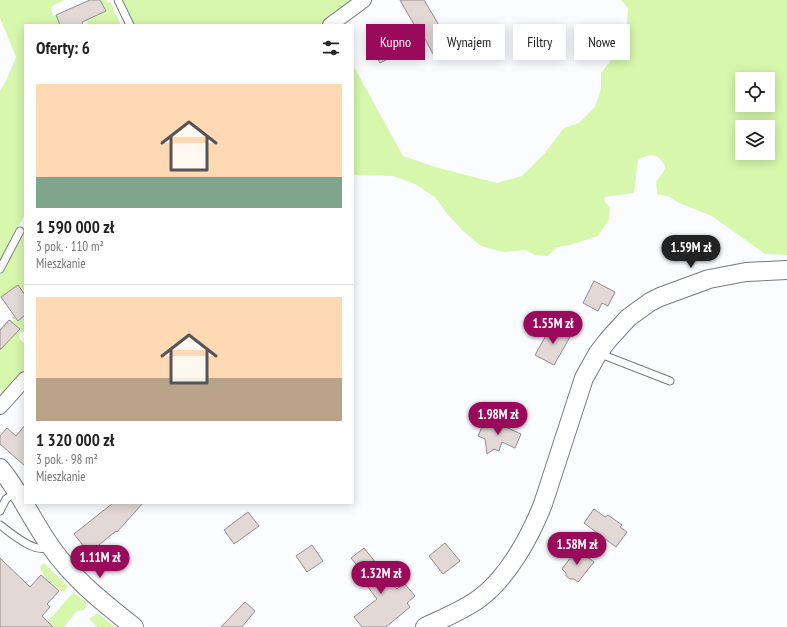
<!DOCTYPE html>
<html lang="pl">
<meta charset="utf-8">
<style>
:root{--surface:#fff;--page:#f6f6f6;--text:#222;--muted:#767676;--line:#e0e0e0;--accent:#990a5b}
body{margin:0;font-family:"PT Sans Narrow",sans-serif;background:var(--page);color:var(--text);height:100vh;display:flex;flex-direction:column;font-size:15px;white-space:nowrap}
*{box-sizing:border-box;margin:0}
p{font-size:13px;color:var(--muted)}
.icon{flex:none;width:22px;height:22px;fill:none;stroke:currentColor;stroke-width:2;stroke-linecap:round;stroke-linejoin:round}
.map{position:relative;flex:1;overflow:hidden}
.side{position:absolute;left:24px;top:24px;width:330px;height:480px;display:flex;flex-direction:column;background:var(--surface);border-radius:0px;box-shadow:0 2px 10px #0003}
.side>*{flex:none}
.hud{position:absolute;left:366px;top:24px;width:361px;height:36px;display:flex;gap:8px}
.fabs{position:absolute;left:735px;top:72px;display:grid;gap:8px}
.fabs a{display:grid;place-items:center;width:40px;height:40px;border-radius:0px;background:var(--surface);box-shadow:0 2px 10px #0003;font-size:20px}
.price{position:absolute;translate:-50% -34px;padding:0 9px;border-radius:14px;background:var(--accent);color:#fff;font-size:13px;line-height:26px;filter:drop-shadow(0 1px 2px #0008)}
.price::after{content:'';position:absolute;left:50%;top:24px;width:12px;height:9px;margin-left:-6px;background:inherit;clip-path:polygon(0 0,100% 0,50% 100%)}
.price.current{background:#222;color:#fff}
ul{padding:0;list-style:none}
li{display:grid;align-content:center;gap:8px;height:212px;padding:0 12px}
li+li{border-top:1px solid var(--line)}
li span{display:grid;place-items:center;height:124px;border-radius:0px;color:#555}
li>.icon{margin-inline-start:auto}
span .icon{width:72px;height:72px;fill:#fffc;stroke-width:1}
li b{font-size:17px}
h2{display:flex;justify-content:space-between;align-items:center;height:48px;padding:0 12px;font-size:17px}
.pill{padding:0 14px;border-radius:0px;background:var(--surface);box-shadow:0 2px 10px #0003;font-size:14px;line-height:36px}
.pill.current{background:var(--accent);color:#fff}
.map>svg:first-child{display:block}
.green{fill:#d6f7ac;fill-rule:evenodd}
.building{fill:#e2d9d7;stroke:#968d8b}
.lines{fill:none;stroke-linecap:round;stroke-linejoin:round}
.service-casing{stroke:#767b81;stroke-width:9}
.minor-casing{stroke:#767b81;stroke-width:16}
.tertiary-casing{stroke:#767b81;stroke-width:20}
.path{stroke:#a1a3a6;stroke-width:2.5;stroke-dasharray:1 3;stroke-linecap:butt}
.service{stroke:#fff;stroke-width:7}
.minor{stroke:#fff;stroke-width:14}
.tertiary{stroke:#fff;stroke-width:18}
</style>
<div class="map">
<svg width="787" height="627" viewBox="0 0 787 627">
<rect width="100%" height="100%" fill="#fafcff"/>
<!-- green -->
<g class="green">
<path d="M0,0H65L54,5L51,8L53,16L56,15L60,25H25V214L0,261V91L6,81L16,57L0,18Z"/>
<path d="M100,0H106L108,3L110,2L121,25H88L80,9L81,4L82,3L89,18L105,11Z"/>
<path d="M123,0H358L325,25H135Z"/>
<path d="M621,0H787V255L765,254L712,216L679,203L670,197L657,194L656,182L666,168C659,154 652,152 638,160L634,193L604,197L605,202L610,207L609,219L598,236L570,245L557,247L548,256L536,255L525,250L503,252L481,246L464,232L448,215L435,197L415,184L393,176L353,175V65L403,156L435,167L497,183L522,176L543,155L564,128L579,123L595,107L601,89V73L617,53L627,49L630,39L627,28L628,8ZM742,79H768V105H742ZM742,127H768V153H742Z"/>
<path d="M25,230V295L18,285L0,298V275Z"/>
<path d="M21,313L24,316L25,315V332H21C16,337 21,340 25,344V374L3,394L0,389V339L7,326L14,320L15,317Z"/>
<path d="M44,563L67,585L68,587L63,592C54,585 43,578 40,567Z"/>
<path d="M74,593L86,602V606L84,610L77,611L64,627H46L50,623L49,620L71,595Z"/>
<path d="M98,613L114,627H97L89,619Z"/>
</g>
<!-- building -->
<g class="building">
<path d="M90,0H100L106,11L82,22L83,25H60L56,15Z"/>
<path d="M400,0H424L443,32L447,31L453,42L433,54L418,26L416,28Z"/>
<path d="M386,30L400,53L380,63L367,41Z"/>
<path d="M594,281L615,292L608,306L602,303L598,311L583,303Z"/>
<path d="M18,285L25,295V315L18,321L1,297Z"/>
<path d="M9,320L20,329L0,350V330Z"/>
<path d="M552,325L571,335L554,365L535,355Z"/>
<path d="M486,418L521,434L515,448L502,442L499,451L494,449L487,454L485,439L478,436Z"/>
<path d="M25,425V466L0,444V436L7,428L16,436Z"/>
<path d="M113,503H143L117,532L116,531L89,553L74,534Z"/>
<path d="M594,509L605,517L608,515L622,525L620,527L627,532L616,547L584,523Z"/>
<path d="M248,512L259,526L234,544L224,530Z"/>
<path d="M445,543L460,561L443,574L429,556Z"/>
<path d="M312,545L323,561L307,572L296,556Z"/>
<path d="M364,548L397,589L404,583L415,596L407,603L410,607L386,627H362L354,617L377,599L361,578L365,575L351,558Z"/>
<path d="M577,549L594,562L578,582L574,579H570L566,576V573L562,569Z"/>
<path d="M0,558L30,587L41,575L59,591L47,604L50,607L42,616L53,627H0Z"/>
<path d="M245,602L255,611L242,627H221Z"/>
</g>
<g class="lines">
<!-- service casing -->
<g class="service-casing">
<g id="service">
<path d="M118,0L130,25"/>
<path d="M0,269L20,231"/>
<path d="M598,353L670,381"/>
<path d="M0,511L6,499L16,492"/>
<path d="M0,525C11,533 37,556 49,546"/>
</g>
</g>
<!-- minor casing -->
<g class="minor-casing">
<g id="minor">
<path d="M330,25L364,0"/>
<path d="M0,407L25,379"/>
</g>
</g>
<!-- tertiary casing -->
<g class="tertiary-casing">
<g id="tertiary">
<path d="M0,468C20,492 33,522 51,547C73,579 104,603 134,627"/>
<path d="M425,627C444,618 464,610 480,598C508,577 530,537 543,504L584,378L598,353L608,340L628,318L650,302L660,297L709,279L746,272L787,270"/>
</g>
</g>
<!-- path -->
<path class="path" d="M4,326L13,319L14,316"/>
<!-- service -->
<use href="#service" class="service"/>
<!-- minor -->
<use href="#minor" class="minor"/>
<!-- tertiary -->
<use href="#tertiary" class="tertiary"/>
</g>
</svg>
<div class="fabs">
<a><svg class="icon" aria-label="locate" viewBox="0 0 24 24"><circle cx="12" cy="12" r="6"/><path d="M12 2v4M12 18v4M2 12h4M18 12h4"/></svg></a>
<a><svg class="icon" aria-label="layers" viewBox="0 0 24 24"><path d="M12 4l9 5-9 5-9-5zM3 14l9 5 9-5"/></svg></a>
</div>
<b class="price current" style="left:691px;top:269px">1.59M zł</b>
<b class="price" style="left:553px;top:345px">1.55M zł</b>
<b class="price" style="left:498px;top:436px">1.98M zł</b>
<b class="price" style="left:577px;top:566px">1.58M zł</b>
<b class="price" style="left:100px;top:579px">1.11M zł</b>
<b class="price" style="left:381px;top:595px">1.32M zł</b>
<div class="hud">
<a class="pill current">Kupno</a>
<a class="pill">Wynajem</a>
<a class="pill">Filtry</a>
<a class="pill">Nowe</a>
</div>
<section class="side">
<h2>Oferty: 6<svg class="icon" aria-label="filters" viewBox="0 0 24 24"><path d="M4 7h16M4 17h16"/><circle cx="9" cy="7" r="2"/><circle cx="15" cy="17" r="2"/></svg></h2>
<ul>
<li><span style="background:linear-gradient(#ffd9b3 75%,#7fa58c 0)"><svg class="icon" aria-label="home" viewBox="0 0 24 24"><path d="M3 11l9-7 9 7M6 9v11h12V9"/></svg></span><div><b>1 590 000 zł</b><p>3 pok. · 110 m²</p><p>Mieszkanie</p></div></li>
<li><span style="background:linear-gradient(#ffd9b3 65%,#b9a48a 0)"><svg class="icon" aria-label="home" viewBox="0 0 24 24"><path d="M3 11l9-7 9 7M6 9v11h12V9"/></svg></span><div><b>1 320 000 zł</b><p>3 pok. · 98 m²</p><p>Mieszkanie</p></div></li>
</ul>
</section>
</div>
